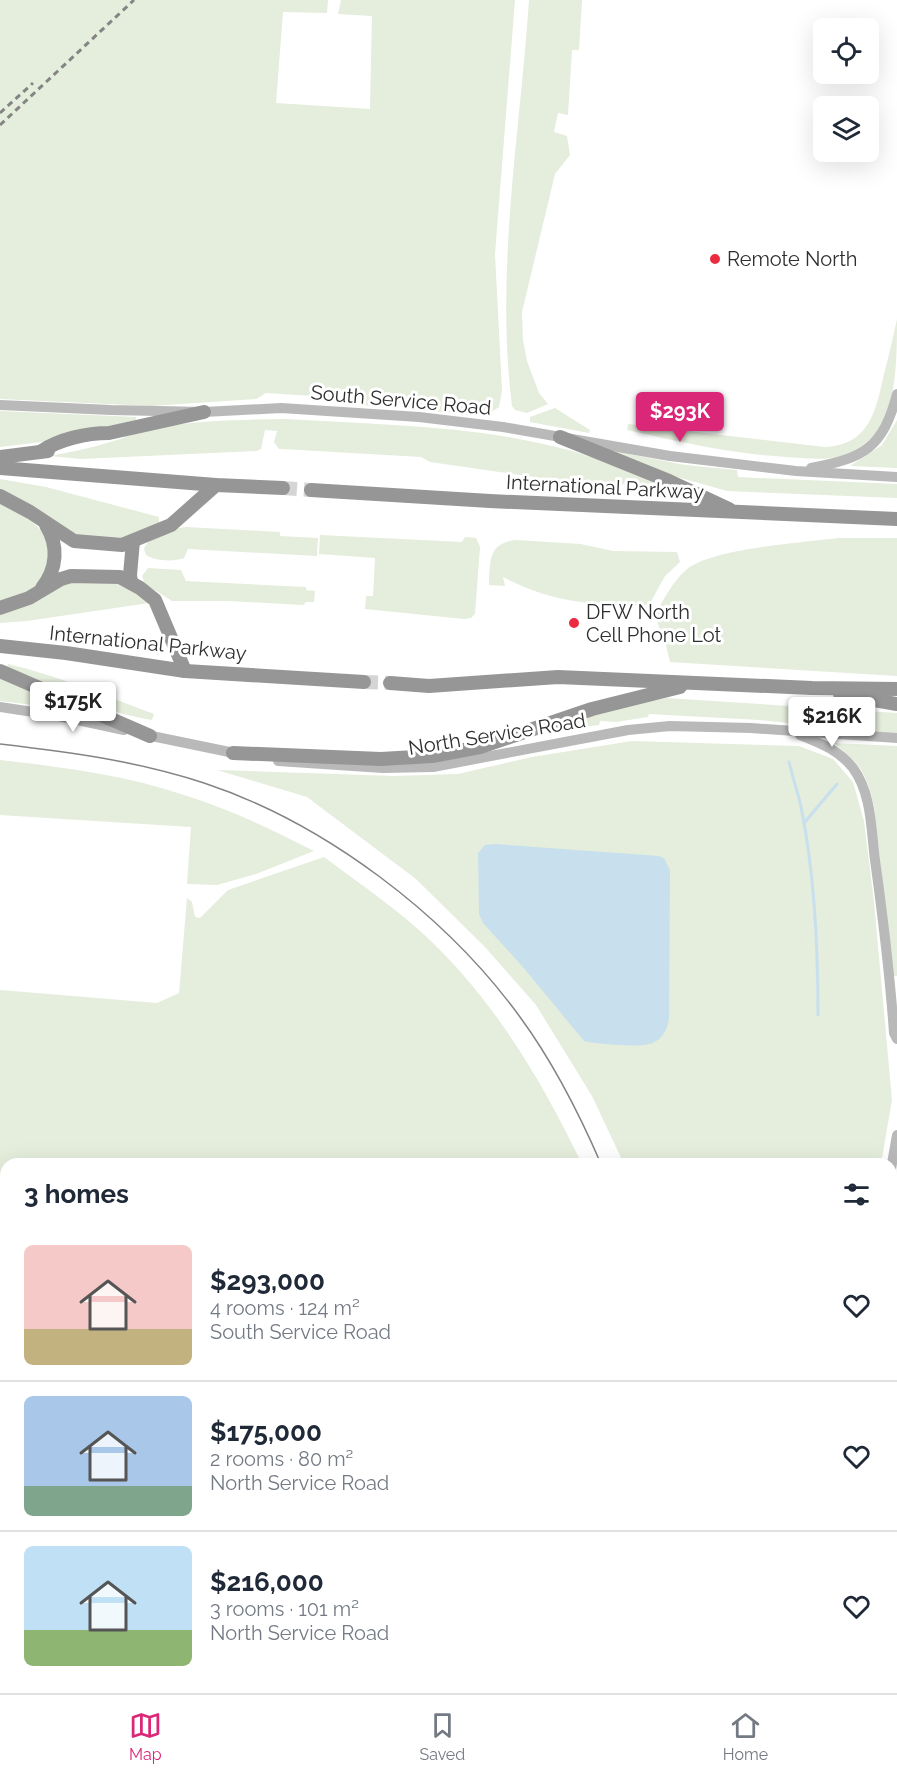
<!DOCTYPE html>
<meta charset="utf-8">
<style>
:root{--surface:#fff;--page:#f6f6f7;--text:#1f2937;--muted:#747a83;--line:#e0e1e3;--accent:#db2777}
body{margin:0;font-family:Raleway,sans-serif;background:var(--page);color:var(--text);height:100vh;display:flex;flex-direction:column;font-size:22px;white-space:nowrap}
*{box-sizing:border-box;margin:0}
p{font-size:20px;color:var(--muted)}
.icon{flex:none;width:33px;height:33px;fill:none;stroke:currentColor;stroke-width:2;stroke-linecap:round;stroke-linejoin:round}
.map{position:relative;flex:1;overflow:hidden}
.drawer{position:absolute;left:0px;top:1158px;width:897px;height:536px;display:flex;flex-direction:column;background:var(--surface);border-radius:18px 18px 0 0;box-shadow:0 6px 24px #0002}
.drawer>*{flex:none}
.fabs{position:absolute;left:813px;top:18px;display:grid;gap:12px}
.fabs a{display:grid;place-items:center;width:66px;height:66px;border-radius:9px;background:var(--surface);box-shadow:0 6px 24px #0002;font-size:30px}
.price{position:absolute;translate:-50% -51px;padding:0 14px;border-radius:6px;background:#fff;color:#222;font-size:20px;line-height:39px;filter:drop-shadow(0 2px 3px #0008)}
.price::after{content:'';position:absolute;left:50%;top:36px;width:18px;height:14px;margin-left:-9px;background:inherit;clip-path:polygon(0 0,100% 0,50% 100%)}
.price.current{background:var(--accent);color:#fff}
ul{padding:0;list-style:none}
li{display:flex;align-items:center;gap:18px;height:150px;padding:0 24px}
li+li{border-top:2px solid var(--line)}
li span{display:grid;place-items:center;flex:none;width:168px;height:120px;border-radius:9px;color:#555}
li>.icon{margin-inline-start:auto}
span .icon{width:72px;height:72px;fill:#fffc;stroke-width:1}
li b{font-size:26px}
h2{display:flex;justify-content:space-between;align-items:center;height:72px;padding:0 24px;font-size:26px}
.tab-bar{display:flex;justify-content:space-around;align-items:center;height:84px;border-top:2px solid var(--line);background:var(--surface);font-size:16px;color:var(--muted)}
.tab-bar a{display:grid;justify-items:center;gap:3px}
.tab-bar .current{color:var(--accent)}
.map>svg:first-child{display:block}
.green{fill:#e5eddc}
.water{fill:#c8e0ed}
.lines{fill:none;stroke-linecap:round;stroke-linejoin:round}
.stream{stroke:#c8e0ed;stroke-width:3}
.taxiway{stroke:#c2c2c2;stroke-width:27}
.highway-tunnel{stroke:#d5d5d5;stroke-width:14;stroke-dasharray:14 7;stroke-linecap:butt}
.secondary{stroke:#b9b9b9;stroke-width:10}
.highway{stroke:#969696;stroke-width:14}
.tram{stroke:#848484;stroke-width:1.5}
.rail{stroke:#848484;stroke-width:3;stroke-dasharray:6 4.5;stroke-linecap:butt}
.poi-dot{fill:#eb2b3f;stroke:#fff;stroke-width:2}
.labels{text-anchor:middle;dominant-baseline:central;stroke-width:6;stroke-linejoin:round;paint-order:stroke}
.poi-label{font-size:20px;fill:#2f2f2f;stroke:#fff;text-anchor:start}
.street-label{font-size:20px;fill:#2f2f2f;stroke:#fff}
</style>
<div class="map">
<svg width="897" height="1693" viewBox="0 0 897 1693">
<rect width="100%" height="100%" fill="#fff"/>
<!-- green -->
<g class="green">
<path d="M0,0H328L327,13L283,12L276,103L370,109L372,16L338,14L341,0H515L495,254L502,391L499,407L493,411L491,417L432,411L428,405L380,402L372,406L322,402L313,396L266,393L256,399L151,406L0,399Z"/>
<path d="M529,0H582L579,50H572L568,115L558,113L554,132L567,136L570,155L555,174L522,312L523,340L527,361L539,393L548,404L527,413L515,410L512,406C495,271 520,134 529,0Z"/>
<path d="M897,319C897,352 897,387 885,419C877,437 859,450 841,456C823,461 803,458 786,457C732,454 680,442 627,430L628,424L825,447C870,445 876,410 884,374C889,356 893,337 897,319Z"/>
<path d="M555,408L590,430L589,433L530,422V417Z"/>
<path d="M0,411L136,417V420L50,441L0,447Z"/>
<path d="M285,419C381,425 479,425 572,451C599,459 626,470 653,481L652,486L555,480L430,462L421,457L282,449H279L274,442L277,431L265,430L261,449L257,451L81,459L50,456C72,452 95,447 117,440C124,438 131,434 139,432C187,420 236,420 285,419Z"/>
<path d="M897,420V468L850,466L882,445Z"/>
<path d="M608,450L685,465L737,470L738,477L897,484V498L727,491L663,473Z"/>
<path d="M0,479L46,487L159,517V525L130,539L70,536L0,493Z"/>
<path d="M0,501C15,510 31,518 42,532C57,550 47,582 27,592C19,596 9,598 0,602Z"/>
<path d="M186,527L280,532V536L318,538L317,556L188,549L184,558C175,562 154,561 146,555L144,549C149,535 173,528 186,527Z"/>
<path d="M320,535L462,542L465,537L476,538L480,547L475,614L471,618L464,619L365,609L366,596H373L375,558L319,554Z"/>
<path d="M838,538H897V676L670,662L665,641L654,615C664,600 672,582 686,570C712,548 802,543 838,538Z"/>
<path d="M516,540L581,544L613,551L677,552L680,562L665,576L649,605C596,606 552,603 503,577L505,586L489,585C490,561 488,543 516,540Z"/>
<path d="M148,568L181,570L186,581L306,587V590L315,591L314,602H306L303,605L229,601H172L145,584L142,576Z"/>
<path d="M67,581L126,584L149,603L27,621L0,623V611Z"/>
<path d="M8,664C58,676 106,696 154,714L152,720C98,711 56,689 7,667Z"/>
<path d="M0,677L60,704L58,708L0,701Z"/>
<path d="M667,698L897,713V734L759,720L649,714L648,717L616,722L600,721L599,725L544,732C585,718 624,704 667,698Z"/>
<path d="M632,741L799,746L833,759L853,782L864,821L874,902L892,1100L881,1164H624L592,1096L536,1005L485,947L416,879L307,797L217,770L393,776L458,774L532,757Z"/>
<path d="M834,743L897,746V976H893L874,806C866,772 861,765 834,743Z"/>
<path d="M0,760C62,767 125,775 184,795C229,809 273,830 314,851L256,874L217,885L187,884L191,827L0,815Z"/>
<path d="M324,857C360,884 399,910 432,942C497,1005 543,1083 582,1164H6V1548L0,1547V990L157,1003L179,993L187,898L192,902L195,917L200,918L228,890Z"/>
<path d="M897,1263V1693H809L810,1688H891V1281Z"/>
<path d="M0,1664L6,1666V1688H95L118,1693H0Z"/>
<path d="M415,1688H690V1693H417Z"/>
</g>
<!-- water -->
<path class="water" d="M495,844L659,856L664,858L670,870L669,1019C664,1048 644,1046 621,1045C608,1044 596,1044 584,1041L522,966L483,923L479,914L478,853L485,845Z"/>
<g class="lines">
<!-- stream -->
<g class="stream">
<path d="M789,762C793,779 799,795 802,812C815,878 818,948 818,1015"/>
<path d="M804,823L837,784"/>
<path d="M0,1460H6"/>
<path d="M891,1597L897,1601"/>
</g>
<!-- taxiway -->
<g class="taxiway">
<path d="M0,1631L6,1632"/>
<path d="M240,1688L263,1693"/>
</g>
<!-- highway-tunnel -->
<g class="highway-tunnel">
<path d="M283,488L311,490"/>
<path d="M364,682L390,683"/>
</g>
<!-- secondary -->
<g class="secondary">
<path d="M0,405L111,410L204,412L281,408L419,417L503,427L670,456L796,471L897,477"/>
<path d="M811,468C864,458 883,448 897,394"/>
<path d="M0,707L59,716L124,730"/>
<path d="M142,734L239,754"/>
<path d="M800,735C820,743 839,750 853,768C872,794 871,830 875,860C883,918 890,975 894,1033L897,1039"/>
<path d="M278,761L383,768L433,767L628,730L670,726L751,728L897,738"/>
<path d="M891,1169L897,1135"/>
<path d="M891,1256L897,1240"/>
<path d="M778,1693L779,1688"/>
<path d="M801,1693L802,1688"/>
</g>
<!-- highway -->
<g class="highway">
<path d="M560,437L669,481L729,509"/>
<path d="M40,452C59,439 87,433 109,433L204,412"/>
<path d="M0,457L48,451"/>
<path d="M0,468L216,485L283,488"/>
<path d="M311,490L490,501L897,519"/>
<path d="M0,496L30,512L74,541L122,545L171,525L216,485"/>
<path d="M131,583L130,575L133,541"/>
<path d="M42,588C57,569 59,546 46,525"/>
<path d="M0,608L29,598L61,579L71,576L120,577L140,588L155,600L185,671"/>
<path d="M0,646L66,653L185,671L364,682"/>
<path d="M0,671L150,736"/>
<path d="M390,683L429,686L558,677L812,688L897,689"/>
<path d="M840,694L897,704"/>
<path d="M233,753L381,759L432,756L480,747L592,709L680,687"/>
</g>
<!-- tram -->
<g class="tram">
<path d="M0,744C70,752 137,761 204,783C325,823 446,915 520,1017C553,1062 579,1113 601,1164"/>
<path d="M697,1688V1693"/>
</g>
<!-- rail -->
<g class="rail">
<path d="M0,113L33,83"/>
<path d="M0,125L134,0"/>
</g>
</g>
<!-- markers -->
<g class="poi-dot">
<circle cx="715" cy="259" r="6"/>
<circle cx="574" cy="623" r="6"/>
</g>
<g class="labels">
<!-- poi labels -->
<g class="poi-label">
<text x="727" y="259">Remote North</text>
<text x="586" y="612">DFW North<tspan x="586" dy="23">Cell Phone Lot</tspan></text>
</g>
<!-- street labels -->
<g class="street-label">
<text transform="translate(401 400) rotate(5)">South Service Road</text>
<text transform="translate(605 487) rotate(3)">International Parkway</text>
<text transform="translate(148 643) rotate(6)">International Parkway</text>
<text transform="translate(497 734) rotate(-9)">North Service Road</text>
</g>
</g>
</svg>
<div class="fabs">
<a><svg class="icon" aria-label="locate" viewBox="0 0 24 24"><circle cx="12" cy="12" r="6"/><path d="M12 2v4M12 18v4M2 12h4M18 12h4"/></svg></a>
<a><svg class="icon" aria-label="layers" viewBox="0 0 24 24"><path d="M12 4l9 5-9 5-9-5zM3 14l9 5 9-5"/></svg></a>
</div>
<b class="price current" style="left:680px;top:443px">$293K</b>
<b class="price" style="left:73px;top:733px">$175K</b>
<b class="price" style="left:832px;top:748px">$216K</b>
<section class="drawer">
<h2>3 homes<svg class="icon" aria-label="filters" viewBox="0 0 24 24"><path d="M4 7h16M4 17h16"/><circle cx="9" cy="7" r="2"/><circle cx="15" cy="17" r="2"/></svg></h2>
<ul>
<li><span style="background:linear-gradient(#f6c9c9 70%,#c2b280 0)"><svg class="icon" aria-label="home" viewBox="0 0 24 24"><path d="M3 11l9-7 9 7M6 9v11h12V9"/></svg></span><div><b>$293,000</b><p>4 rooms · 124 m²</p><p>South Service Road</p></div><svg class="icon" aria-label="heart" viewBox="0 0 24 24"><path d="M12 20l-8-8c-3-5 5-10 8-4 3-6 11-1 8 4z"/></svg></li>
<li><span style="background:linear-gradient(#a9c7e8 75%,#7fa58c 0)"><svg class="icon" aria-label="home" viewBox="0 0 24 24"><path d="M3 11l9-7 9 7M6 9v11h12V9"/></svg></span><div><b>$175,000</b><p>2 rooms · 80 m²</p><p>North Service Road</p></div><svg class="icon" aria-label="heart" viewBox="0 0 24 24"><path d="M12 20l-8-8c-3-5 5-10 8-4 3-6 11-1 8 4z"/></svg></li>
<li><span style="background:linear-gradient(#bfe0f5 70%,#8fb573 0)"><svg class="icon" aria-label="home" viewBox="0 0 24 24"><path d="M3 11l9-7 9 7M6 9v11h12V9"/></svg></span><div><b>$216,000</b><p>3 rooms · 101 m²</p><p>North Service Road</p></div><svg class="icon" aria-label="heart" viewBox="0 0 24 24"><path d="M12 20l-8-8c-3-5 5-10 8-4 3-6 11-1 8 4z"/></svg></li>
</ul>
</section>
</div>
<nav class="tab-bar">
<a class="current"><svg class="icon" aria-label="map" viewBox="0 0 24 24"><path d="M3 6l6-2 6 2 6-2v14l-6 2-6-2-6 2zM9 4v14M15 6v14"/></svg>Map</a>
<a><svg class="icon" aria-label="saved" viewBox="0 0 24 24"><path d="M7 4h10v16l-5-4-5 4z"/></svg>Saved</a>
<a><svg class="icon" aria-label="home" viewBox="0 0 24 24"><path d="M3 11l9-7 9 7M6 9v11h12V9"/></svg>Home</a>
</nav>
